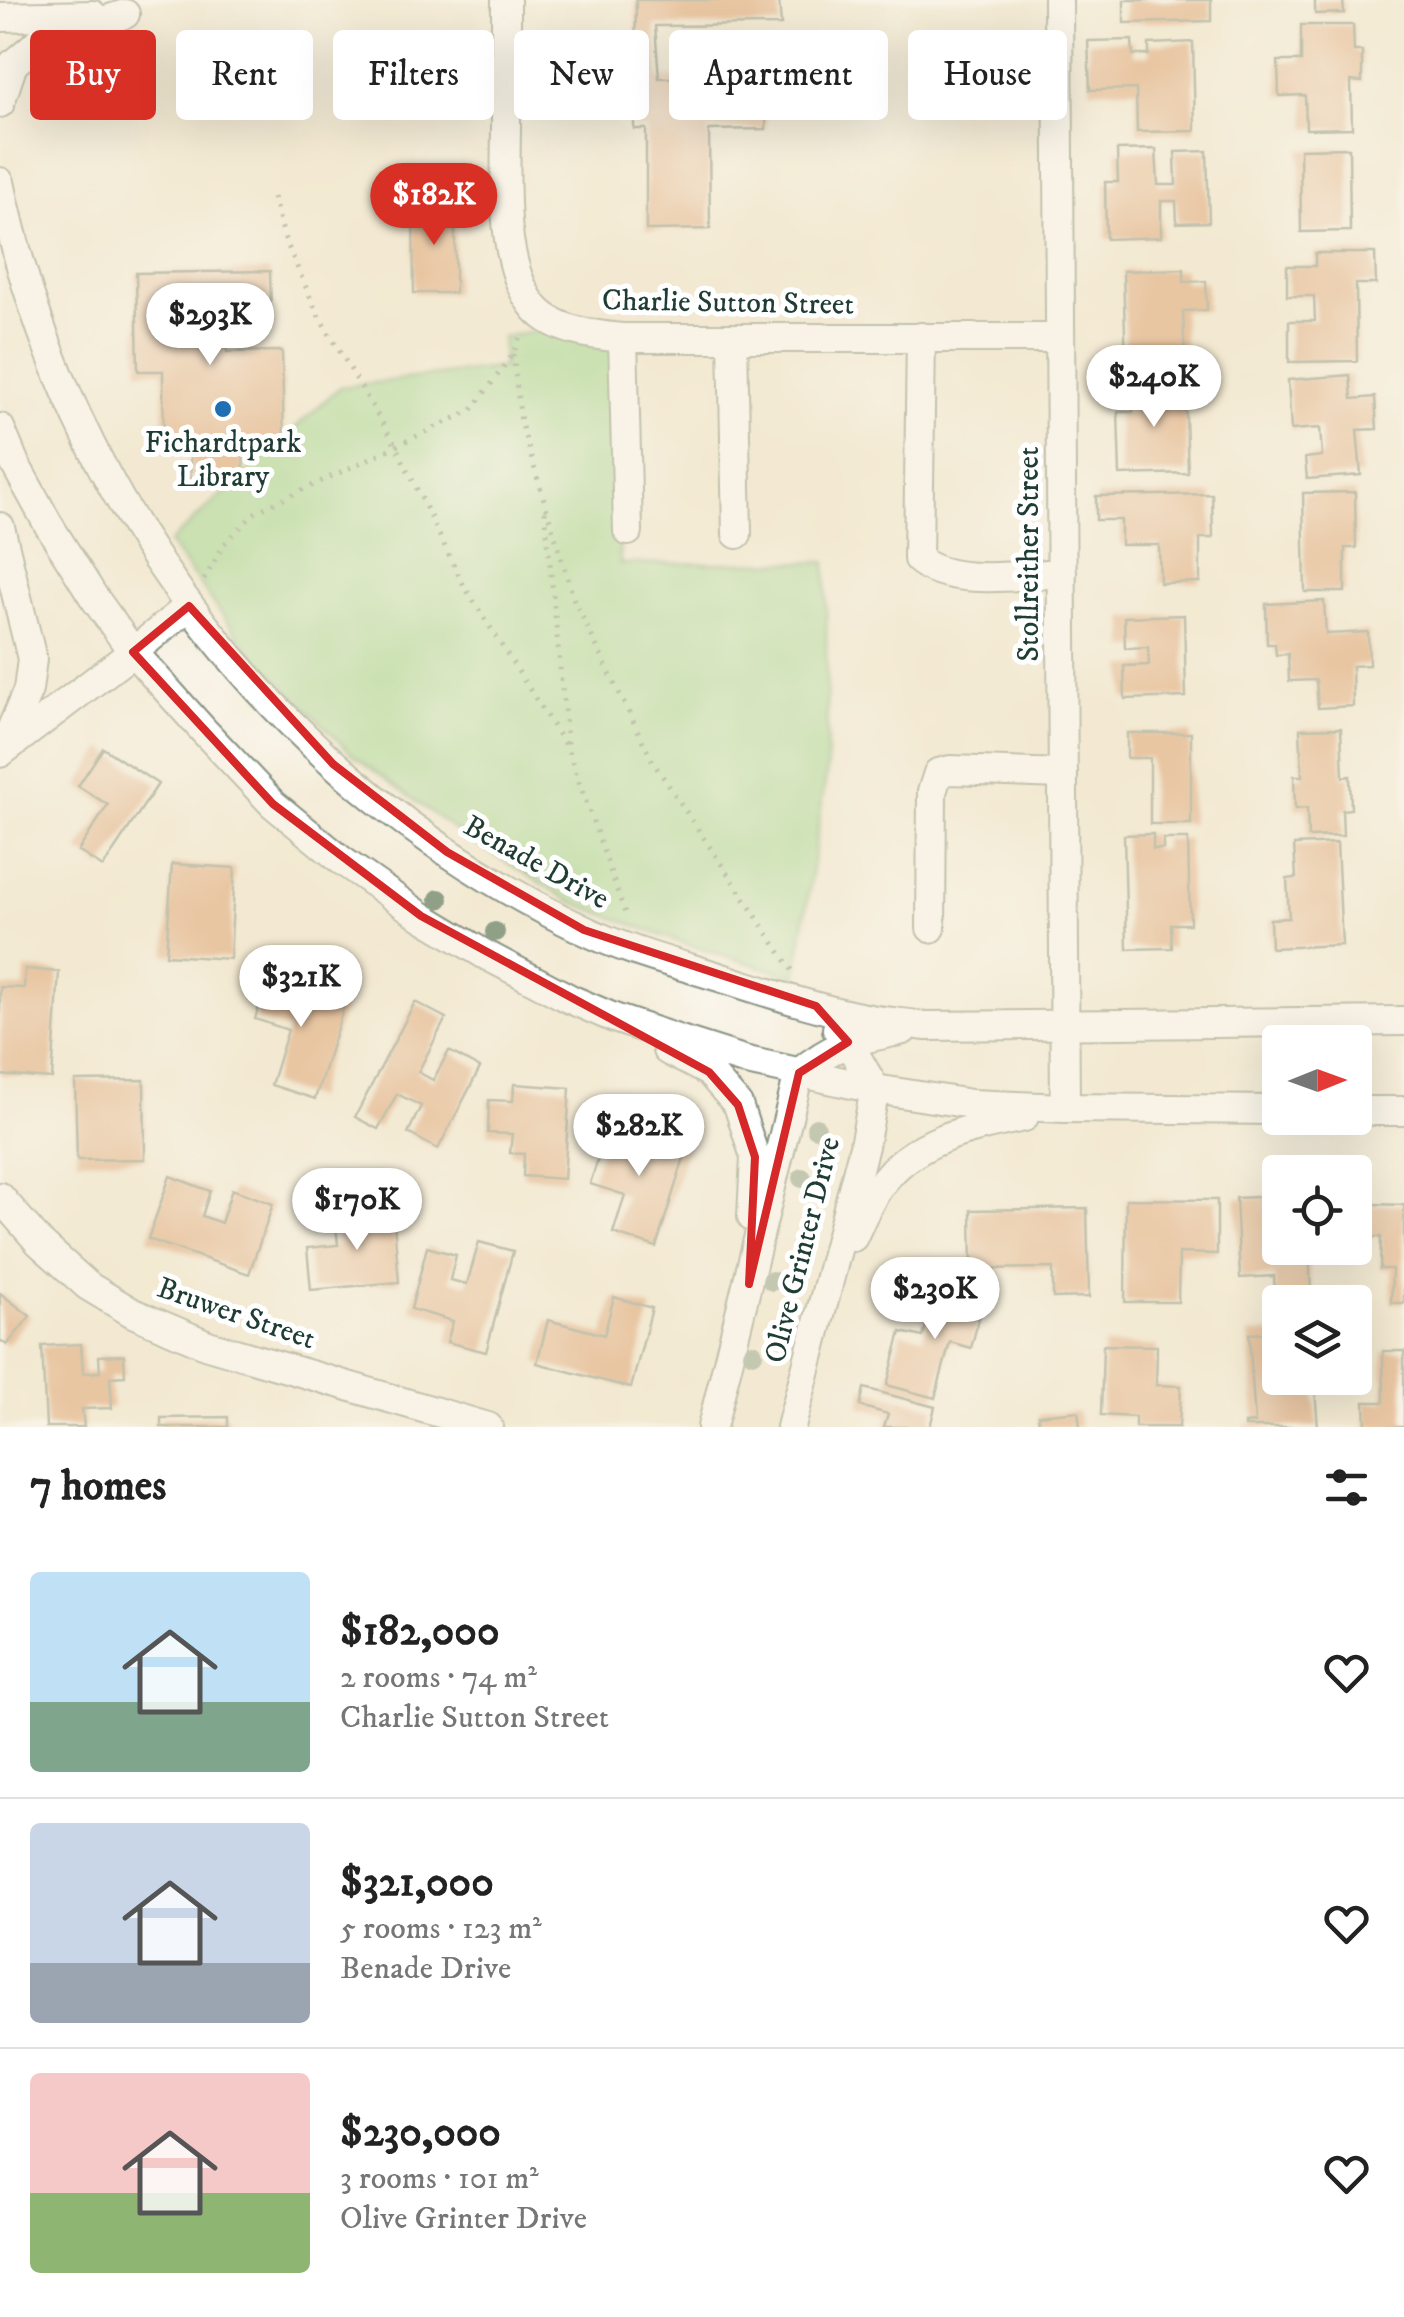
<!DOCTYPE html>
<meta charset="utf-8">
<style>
:root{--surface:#fff;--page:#f2f2f2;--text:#222;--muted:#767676;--line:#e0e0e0;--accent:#d93025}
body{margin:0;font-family:"IM FELL DW Pica",serif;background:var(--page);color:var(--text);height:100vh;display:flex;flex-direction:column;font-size:38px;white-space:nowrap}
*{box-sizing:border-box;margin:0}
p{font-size:32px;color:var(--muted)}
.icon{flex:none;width:55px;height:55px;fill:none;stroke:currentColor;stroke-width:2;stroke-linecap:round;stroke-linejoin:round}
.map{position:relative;height:1427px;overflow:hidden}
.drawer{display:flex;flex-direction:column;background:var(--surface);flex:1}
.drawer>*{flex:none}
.guide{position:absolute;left:30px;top:30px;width:1345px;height:90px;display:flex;gap:20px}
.needle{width:65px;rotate:89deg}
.buttons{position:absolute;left:1262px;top:1025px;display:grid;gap:20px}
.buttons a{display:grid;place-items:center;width:110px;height:110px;border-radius:10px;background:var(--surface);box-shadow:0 10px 40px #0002;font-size:50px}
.price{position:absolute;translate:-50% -85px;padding:0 22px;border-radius:35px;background:#fff;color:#222;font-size:32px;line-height:65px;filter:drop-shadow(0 2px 5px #0008)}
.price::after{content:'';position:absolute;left:50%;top:60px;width:30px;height:22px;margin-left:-15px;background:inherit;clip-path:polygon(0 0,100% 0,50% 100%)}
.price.active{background:var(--accent);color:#fff}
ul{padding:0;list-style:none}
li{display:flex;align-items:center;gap:30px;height:250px;padding:0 30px}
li+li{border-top:2px solid var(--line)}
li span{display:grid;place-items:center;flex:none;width:280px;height:200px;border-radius:10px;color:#555}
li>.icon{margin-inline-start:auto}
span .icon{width:120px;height:120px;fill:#fffc;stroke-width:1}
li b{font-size:42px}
h2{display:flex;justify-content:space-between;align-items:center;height:120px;padding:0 30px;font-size:42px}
.pill{padding:0 35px;border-radius:10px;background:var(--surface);box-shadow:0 10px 40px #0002;font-size:35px;line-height:90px}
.pill.active{background:var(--accent);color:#fff}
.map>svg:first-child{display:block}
.green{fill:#9bd78c;stroke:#5d8a60;stroke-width:2.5}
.building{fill:#dd9b69}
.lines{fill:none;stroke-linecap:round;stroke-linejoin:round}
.minor-casing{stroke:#899383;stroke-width:32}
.path{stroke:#899383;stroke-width:5;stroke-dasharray:2.5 8;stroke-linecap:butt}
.minor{stroke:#fff;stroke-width:28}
.tree{fill:#8fa087}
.marked{fill:none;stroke:#d62828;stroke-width:8;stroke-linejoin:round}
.poi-dot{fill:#1f6fb2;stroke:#fff;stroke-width:4}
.labels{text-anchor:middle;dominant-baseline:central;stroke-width:10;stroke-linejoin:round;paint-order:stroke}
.street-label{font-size:30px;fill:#1f3d34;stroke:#fff}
.poi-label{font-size:30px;fill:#1f3d34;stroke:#fff}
</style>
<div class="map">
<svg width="1404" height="1427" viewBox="0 0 1404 1427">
<rect width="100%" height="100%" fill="#fff"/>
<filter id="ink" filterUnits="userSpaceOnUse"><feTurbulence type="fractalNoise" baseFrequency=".01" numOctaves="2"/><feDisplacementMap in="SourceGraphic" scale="20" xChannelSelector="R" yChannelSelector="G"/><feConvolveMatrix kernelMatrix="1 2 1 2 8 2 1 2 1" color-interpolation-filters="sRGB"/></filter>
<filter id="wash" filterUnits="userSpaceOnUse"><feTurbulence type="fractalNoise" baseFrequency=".0048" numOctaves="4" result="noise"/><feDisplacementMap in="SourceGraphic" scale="40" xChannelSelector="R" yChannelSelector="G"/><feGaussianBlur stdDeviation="2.25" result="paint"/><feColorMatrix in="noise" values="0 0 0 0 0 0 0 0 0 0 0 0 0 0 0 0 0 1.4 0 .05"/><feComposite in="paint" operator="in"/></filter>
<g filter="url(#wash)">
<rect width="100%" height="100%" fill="#f3e9d2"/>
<!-- green -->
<path class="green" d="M560,327L616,348L620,564L826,562L827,768L796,977L679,942L572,902L460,834L353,755L250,652L169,543L340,387L503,367L502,337Z"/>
<g id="blocks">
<!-- building -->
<g class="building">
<path d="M636,0H779L781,25L655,26L659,78L767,77L766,129L709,130L710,229L646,230V129H634Z"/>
<path d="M1124,0H1211V21L1124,23Z"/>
<path d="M1315,0H1343L1344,13L1315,14Z"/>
<path d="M1301,25H1353L1354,51H1362V82L1351,81L1352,128L1306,129L1305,95L1279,96L1278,61H1301Z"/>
<path d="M1132,40L1133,55H1149V44L1193,42L1195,131L1137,132L1136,89L1090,90L1088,41Z"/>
<path d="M1349,148L1350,231L1301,232L1300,149Z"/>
<path d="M1156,149L1158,185H1176L1175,152L1207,151L1209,222L1177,223L1176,201H1161V237L1106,239L1105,182H1118L1117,150Z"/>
<path d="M413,204H455V293H414Z"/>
<path d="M1315,253H1375L1376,284H1356L1357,361L1289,362V321H1315L1314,296H1287V266H1315Z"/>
<path d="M1184,269V282L1206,281L1207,310L1183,311L1185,363L1126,365L1123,271Z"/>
<path d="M270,271L271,312L226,313L227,352L282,351L284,446L243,447L244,480L191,481L190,450L164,451L163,371H138L136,273Z"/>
<path d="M1350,375L1352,399L1375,397L1377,429L1357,430L1361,475L1307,479L1305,458L1322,456L1320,428L1291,430L1288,380Z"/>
<path d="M1163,376V390L1185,389L1188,473L1120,475L1118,412H1133L1132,377Z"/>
<path d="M1355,492L1356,548H1345V592H1305L1303,493Z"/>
<path d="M1212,494L1213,538H1200V582L1160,583L1159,545H1121V520H1096V496Z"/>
<path d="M1324,601L1326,634L1368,632L1369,665L1352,666L1353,706L1318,708L1316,680L1289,681L1288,654L1276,655L1275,644H1267L1266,604Z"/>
<path d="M1184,615L1186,697L1125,699L1124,666L1149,665L1148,647L1125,648L1124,617Z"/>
<path d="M1341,728L1343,777L1350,776L1351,809L1342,810L1343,836L1308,837L1307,808L1295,809L1294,776H1302L1300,729Z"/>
<path d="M1127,733H1191V824H1150V758H1127Z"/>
<path d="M103,748L158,784L103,867L78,851L108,805L78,786Z"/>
<path d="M1153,834V849H1163V839H1188L1190,924H1171L1172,948L1127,949L1124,835Z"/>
<path d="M1337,843L1342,945L1271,948L1270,919L1289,918L1287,879L1296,878L1294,845Z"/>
<path d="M172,864L235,868L230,959L166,955Z"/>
<path d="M25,969L59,972L52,1079L0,1075V987L24,988Z"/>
<path d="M270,971L347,996L315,1099L271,1085L288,1030L255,1019Z"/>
<path d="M415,1002L446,1018L418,1072L433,1080L449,1051L480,1068L438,1149L408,1133L421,1106L397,1094L378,1129L355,1117Z"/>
<path d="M144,1080L145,1159L77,1160L75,1081Z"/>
<path d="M514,1084L570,1088L564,1179L523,1176L524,1154L510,1153L512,1134L488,1133L489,1100L513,1101Z"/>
<path d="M610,1121L688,1145L656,1247L613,1233L625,1195L590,1184Z"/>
<path d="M170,1176L210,1191L202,1216L221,1223L232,1189L273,1204L249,1274L148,1239Z"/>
<path d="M1280,1196V1248H1309L1311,1295L1275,1297L1274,1276L1240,1278L1236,1198Z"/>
<path d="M1126,1199L1217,1200V1254L1179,1253L1178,1302H1125Z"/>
<path d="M1371,1204L1404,1205V1303H1391L1392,1269H1380L1381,1237H1370Z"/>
<path d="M1087,1208L1089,1297L1053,1298V1268L972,1269L971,1210Z"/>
<path d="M393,1211L399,1282L311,1290L307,1248L338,1245L335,1216Z"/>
<path d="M479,1242L513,1251L486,1352L447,1342L453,1321L411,1309L427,1247L456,1255L450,1280L467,1284Z"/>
<path d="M937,1286L984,1299L971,1348L950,1342L935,1398L887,1385L901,1332L923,1337Z"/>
<path d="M0,1293L30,1316L7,1345L0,1340Z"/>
<path d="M614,1297L652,1308L631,1388L537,1363L548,1320L604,1335Z"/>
<path d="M1280,1332V1378H1314L1318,1427H1245V1424L1255,1423L1249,1334Z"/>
<path d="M81,1344L83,1373L100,1372L99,1356L124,1355L125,1376L110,1377L112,1408L82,1409L84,1427H46L42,1346Z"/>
<path d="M1103,1345L1157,1346L1156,1385L1181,1386L1179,1427H1135V1417L1101,1415Z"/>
<path d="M1383,1351H1404V1427H1366L1365,1402H1384Z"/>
<path d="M864,1388L935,1407L930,1427H884L888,1414L860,1406Z"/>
<path d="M1078,1411L1080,1427H1039L1038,1415Z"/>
<path d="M228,1417V1427H161V1418Z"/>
</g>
</g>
</g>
<g filter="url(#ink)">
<use href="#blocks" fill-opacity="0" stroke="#899383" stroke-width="2.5"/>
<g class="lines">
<!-- minor casing -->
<g class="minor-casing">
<g id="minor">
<path d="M506,0C506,41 506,82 506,123C506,176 499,259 532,304C551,331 593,335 623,338H1060"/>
<path d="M1058,0L1065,1108"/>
<path d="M0,17L93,15"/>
<path d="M0,103L13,64L40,41L125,14"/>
<path d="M0,182C68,510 281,785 584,930C627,951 674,963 719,977C767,992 816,1009 865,1018C885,1022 905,1023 925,1026L1404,1021"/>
<path d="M921,337L918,559C949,587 1022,575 1062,573"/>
<path d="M623,338L628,531"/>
<path d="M733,339L737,534"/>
<path d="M0,428L15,464L48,524L93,596L133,652L204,731L273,804L341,860L421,916L484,954L570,999L614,1018L674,1038L747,1061L875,1089L971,1104L1065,1108L1280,1110"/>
<path d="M0,527L32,659L28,690L3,749"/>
<path d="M0,753L133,652L189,606"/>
<path d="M931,928L932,792L938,773L950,770L1063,774"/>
<path d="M667,1050L709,1072L738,1105L755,1157L752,1217"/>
<path d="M1355,1111H1404"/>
<path d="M0,1197L39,1242L88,1286L133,1313L208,1345L488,1427"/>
<path d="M853,1237C861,1220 868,1202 879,1187C912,1139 971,1128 1024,1117"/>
<path d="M712,1427L799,1073C836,1042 857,1040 903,1030"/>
<path d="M791,1427L864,1146L875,1089L848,1042L837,1029"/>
</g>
</g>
<!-- path -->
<g class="path">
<path d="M273,197L285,239L317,313L396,446L464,586L568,750"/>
<path d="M513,354L521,423L574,600L653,762L792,970"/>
<path d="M545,511L568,750L627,919"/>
<path d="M204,580L224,544L256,512L472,410L513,354L522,332"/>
</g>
<!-- minor -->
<use href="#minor" class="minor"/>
</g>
<!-- trees -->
<g class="tree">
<circle cx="439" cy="899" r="10"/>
<circle cx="495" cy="932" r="10"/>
<circle cx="816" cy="1128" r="10"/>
<circle cx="802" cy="1178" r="10"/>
<circle cx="772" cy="1281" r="10"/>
<circle cx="753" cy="1353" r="10"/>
</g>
</g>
<!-- marked area -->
<path d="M0 0H1404V1427H0ZM189,606L333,764L447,852L584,930L816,1006L848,1042L799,1073L749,1284L755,1157L738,1105L709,1072L421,916L273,804L133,652Z" fill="#f3e9d2" fill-opacity=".55" fill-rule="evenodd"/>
<path class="marked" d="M189,606L333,764L447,852L584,930L816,1006L848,1042L799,1073L749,1284L755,1157L738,1105L709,1072L421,916L273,804L133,652Z"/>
<!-- markers -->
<circle class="poi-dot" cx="223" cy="409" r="10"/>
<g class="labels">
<!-- street labels -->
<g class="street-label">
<text transform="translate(728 303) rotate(1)">Charlie Sutton Street</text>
<text transform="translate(1029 554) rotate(-90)">Stollreither Street</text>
<text transform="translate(536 863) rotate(29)">Benade Drive</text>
<text transform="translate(803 1250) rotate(-76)">Olive Grinter Drive</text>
<text transform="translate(236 1314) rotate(19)">Bruwer Street</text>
</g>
<!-- poi labels -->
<g class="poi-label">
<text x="223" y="443">Fichardtpark<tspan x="223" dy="34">Library</tspan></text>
</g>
</g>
</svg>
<div class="buttons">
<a><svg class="needle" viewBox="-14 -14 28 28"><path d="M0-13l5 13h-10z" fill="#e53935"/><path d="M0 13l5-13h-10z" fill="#767676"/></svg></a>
<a><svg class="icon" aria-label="locate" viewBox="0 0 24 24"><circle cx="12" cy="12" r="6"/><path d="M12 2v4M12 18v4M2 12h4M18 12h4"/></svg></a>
<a><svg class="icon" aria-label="layers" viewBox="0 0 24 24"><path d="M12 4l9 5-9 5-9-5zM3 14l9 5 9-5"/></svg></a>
</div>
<b class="price active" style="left:434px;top:248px">$182K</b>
<b class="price" style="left:210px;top:368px">$293K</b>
<b class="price" style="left:1154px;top:430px">$240K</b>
<b class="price" style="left:301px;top:1030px">$321K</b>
<b class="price" style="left:639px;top:1179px">$282K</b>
<b class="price" style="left:357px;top:1253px">$170K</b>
<b class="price" style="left:935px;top:1342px">$230K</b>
<div class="guide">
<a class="pill active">Buy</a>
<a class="pill">Rent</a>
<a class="pill">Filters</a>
<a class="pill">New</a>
<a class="pill">Apartment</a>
<a class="pill">House</a>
</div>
</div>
<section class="drawer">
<h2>7 homes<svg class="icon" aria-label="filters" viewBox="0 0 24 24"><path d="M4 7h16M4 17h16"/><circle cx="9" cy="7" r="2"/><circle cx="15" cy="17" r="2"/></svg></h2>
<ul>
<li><span style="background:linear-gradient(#bfe0f5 65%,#7fa58c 0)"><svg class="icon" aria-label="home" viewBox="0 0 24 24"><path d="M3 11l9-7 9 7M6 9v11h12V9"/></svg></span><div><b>$182,000</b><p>2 rooms · 74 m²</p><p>Charlie Sutton Street</p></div><svg class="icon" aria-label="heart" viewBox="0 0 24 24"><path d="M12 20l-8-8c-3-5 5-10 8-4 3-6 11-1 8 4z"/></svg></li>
<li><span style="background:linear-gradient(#c9d6e8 70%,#9aa5b1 0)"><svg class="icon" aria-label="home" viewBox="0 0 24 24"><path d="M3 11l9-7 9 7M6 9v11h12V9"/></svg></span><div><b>$321,000</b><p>5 rooms · 123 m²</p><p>Benade Drive</p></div><svg class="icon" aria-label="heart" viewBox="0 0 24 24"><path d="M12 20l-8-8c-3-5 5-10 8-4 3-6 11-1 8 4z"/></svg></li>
<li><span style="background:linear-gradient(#f6c9c9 60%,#8fb573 0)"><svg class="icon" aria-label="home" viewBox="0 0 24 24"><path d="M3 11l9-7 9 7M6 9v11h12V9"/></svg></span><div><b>$230,000</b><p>3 rooms · 101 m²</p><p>Olive Grinter Drive</p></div><svg class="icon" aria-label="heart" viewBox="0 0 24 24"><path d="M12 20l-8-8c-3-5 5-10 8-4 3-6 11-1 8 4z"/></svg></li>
</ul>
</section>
